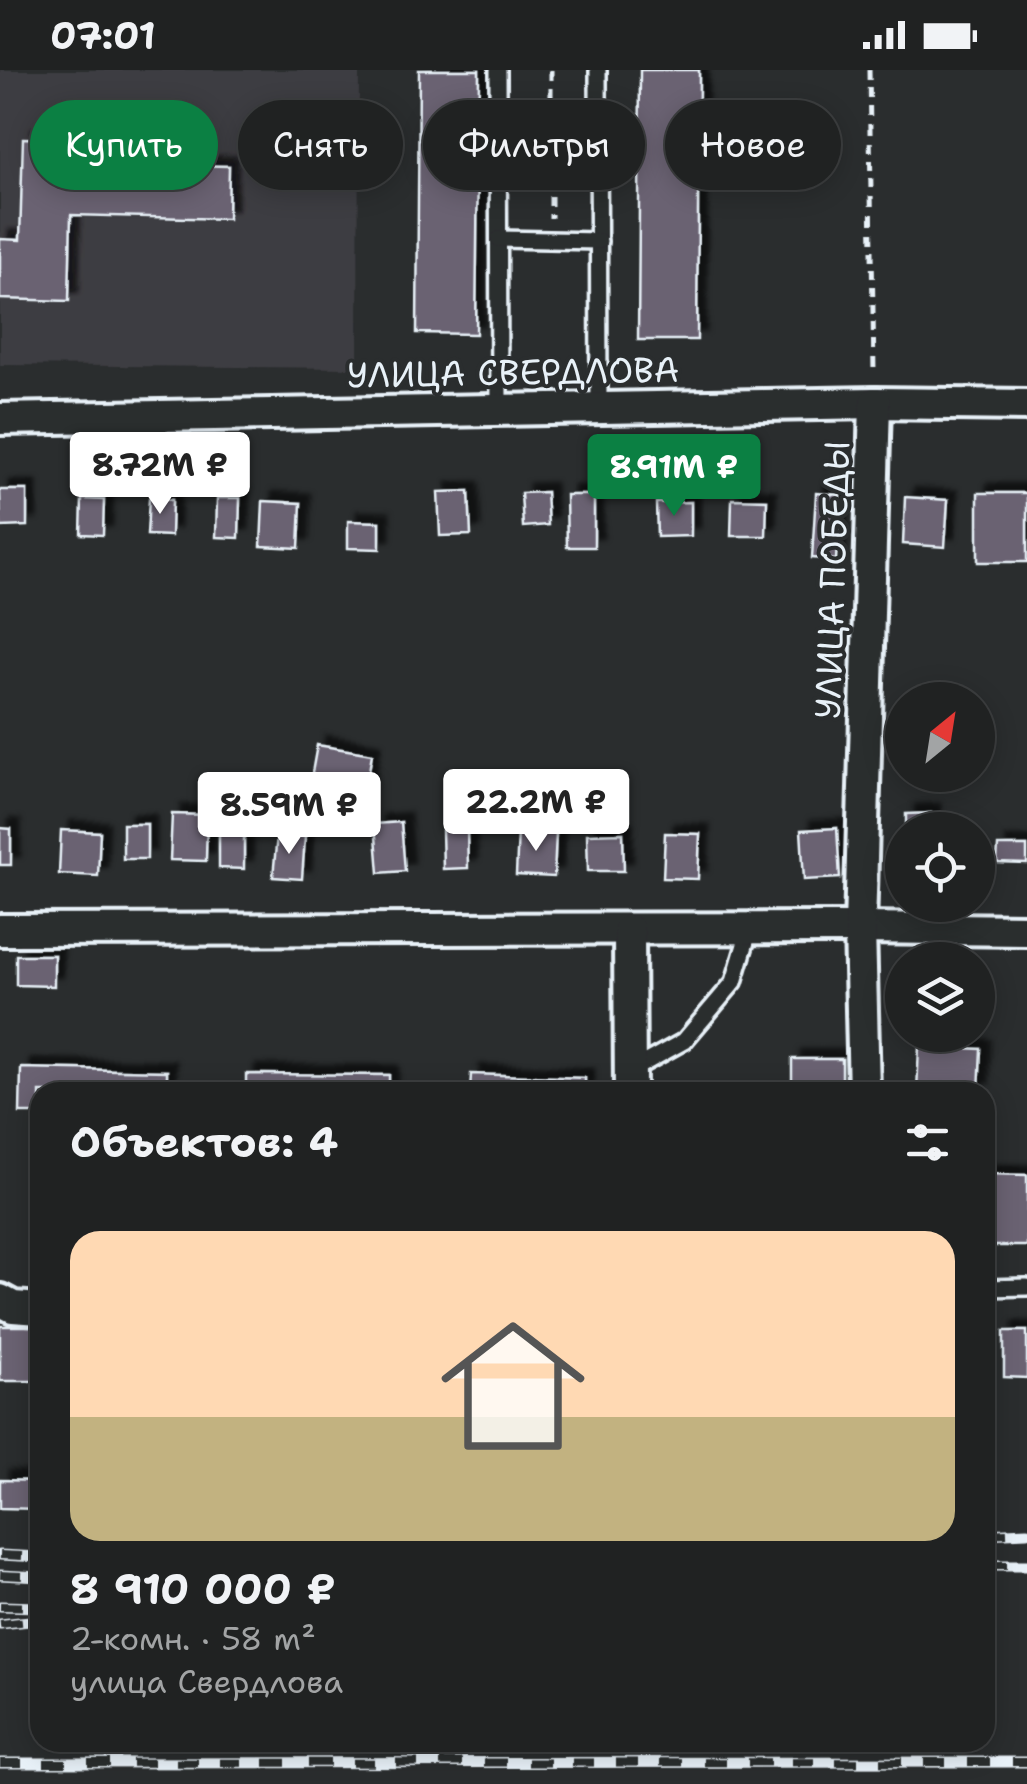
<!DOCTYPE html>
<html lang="ru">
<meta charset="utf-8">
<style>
:root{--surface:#202222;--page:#2d2f2f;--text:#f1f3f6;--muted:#a2a4a5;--line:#3d3f40;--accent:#0b8043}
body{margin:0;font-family:"Shantell Sans",sans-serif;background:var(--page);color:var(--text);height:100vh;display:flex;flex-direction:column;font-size:38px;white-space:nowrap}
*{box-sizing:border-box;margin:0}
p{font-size:32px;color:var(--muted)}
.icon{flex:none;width:55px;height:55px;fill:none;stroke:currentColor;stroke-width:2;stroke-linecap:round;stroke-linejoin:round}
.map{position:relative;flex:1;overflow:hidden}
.side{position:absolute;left:30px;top:1012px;width:965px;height:670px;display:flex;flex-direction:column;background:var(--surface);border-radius:30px;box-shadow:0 5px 25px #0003,0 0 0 2px var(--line)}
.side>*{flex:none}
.guide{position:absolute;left:30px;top:30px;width:968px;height:90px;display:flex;gap:20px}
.needle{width:65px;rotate:30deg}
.tools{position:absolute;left:885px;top:612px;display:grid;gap:20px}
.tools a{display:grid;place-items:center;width:110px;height:110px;border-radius:50%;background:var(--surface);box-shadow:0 5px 25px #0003,0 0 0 2px var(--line);font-size:50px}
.price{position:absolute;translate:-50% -85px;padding:0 22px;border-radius:10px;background:#fff;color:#222;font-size:32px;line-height:65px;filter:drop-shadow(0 2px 5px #0008)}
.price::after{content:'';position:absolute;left:50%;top:60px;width:30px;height:22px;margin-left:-15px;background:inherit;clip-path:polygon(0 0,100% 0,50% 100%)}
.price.current{background:var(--accent);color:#fff}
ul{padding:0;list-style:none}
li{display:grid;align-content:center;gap:20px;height:530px;padding:0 40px}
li+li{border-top:2px solid var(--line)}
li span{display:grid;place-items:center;height:310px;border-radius:30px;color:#555}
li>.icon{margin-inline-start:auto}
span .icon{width:180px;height:180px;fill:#fffc;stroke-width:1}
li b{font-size:42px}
h2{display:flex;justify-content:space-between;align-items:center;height:120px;padding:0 40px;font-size:42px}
.pill{padding:0 35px;border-radius:45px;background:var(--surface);box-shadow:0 5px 25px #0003,0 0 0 2px var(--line);font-size:35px;line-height:90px}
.pill.current{background:var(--accent);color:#fff}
.status{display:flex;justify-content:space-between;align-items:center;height:70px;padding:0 50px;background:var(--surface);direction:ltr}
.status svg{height:28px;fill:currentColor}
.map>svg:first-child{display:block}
.built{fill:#3e3d42}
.building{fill:#6b6272;stroke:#e8f1f8;stroke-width:2.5;filter:url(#shadow)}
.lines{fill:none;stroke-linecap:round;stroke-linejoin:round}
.service-casing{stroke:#e8f1f8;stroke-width:22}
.minor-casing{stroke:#e8f1f8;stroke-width:38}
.path{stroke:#e8f1f8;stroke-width:5;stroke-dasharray:10 8;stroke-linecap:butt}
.service{stroke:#2a2d2e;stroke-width:15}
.minor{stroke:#2a2d2e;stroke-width:30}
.rail-casing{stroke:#e8f1f8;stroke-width:11}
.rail{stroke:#2a2d2e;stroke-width:8;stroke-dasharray:22;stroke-linecap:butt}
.labels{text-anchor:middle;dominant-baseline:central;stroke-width:8;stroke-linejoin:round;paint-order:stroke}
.street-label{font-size:35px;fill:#e8f1f8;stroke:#2a2d2e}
</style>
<div class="status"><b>07:01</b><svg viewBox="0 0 49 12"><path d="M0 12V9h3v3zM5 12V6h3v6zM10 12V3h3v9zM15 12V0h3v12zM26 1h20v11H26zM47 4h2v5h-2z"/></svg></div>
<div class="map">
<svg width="1027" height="1714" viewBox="0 0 1027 1714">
<defs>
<filter id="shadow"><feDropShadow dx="9" dy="-9" stdDeviation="2.5" flood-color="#0009"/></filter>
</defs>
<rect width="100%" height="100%" fill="#2a2d2e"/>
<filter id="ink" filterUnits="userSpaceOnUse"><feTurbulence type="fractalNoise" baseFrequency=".01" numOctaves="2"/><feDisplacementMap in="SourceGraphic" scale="20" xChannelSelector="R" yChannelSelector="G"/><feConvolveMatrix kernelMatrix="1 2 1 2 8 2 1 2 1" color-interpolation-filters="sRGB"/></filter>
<g filter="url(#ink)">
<!-- built -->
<path class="built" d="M0,0H359L358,298L0,295Z"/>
<!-- building -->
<g class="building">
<path d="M419,0H479L476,264L417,263Z"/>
<path d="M640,0H699L697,270H638Z"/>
<path d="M23,68L142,72L141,94L229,96L228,149L71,145L69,231L0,229V169L20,170Z"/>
<path d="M0,420H27V456L1,457Z"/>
<path d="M469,421L471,465L440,466L438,422Z"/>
<path d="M546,422L548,455L523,457L521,423Z"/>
<path d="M816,423L840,425L836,490L812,488Z"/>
<rect x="978" y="423" width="49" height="69"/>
<path d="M566,425H594V477H567Z"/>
<path d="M905,427L948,430L945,477L903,474Z"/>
<path d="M149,428L172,430L171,466L147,465Z"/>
<path d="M217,428H240L239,468L216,467Z"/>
<path d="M82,429L104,430L103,465L81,464Z"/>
<path d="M732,429L767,430L766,466H731Z"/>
<path d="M263,431L301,433L299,478L261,476Z"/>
<path d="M691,432V466L657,467L656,433Z"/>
<path d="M348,451L380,452V479L348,478Z"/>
<path d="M317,675L372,684L365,723L310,714Z"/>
<path d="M931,743L932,760H906V744Z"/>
<path d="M172,744L207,745L206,791L170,790Z"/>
<path d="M401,752L405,801L379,803L375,754Z"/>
<rect x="123" y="754" width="24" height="35"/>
<path d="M0,758L11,759V795H0Z"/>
<path d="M219,758H244V799L219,798Z"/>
<path d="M837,758L840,808L804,810L801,760Z"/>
<path d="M61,760L100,762L98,806L59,804Z"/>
<path d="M442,760H467L468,798L443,799Z"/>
<path d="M518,761L556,763L554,807L516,805Z"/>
<path d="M623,763L624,801H588L587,764Z"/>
<path d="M665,763L700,764L698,809L663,808Z"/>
<path d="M277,765L305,767L302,809L273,807Z"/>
<path d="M998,776H1027V794L997,793Z"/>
<path d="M16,885H54V916L16,915Z"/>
<path d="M919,976L981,979L979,1022H917Z"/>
<rect x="792" y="989" width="50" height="33"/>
<path d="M21,998L167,1001V1022H40V1043H20Z"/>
<path d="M246,1004L389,1005V1022H246Z"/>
<path d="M471,1004L585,1008V1022H470Z"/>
<path d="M985,1104L1027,1105V1176H985Z"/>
<rect x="0" y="1256" width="40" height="55"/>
<path d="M1004,1261H1027V1308L1004,1307Z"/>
<path d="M0,1410L40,1411V1439L0,1438Z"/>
</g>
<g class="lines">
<!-- service casing -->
<g class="service-casing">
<g id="service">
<path d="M498,0L499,340"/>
<path d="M598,0L599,338"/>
<path d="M499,169L599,171"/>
<path d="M630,1001L684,971L734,912L750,858"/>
<path d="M985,1218L1027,1217"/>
</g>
</g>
<!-- minor casing -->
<g class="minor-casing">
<g id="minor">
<path d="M0,349L875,333L1027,335"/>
<path d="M0,860L860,858L1027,860"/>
<path d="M629,860L630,1022"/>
<path d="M864,1022L860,858L875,333"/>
<path d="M0,1230L13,1237L40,1239"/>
</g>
</g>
<!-- path -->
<g class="path">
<path d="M551,0V148"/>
<path d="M869,0L874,302"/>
</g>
<!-- service -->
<use href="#service" class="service"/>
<!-- minor -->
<use href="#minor" class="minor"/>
<!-- rail casing -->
<g class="rail-casing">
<g id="rail">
<path d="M985,1464L1027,1462"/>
<path d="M0,1485L40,1487"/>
<path d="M985,1495H1027"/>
<path d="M0,1505L40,1507"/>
<path d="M0,1536L40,1537"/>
<path d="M0,1554L40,1550"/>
<path d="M0,1693L1027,1692"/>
</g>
</g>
<!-- rail -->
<use href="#rail" class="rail"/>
</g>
</g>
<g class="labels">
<!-- street labels -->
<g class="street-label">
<text transform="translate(513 302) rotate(-1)">УЛИЦА СВЕРДЛОВА</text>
<text transform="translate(832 510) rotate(-88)">УЛИЦА ПОБЕДЫ</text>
</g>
</g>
</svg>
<div class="tools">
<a><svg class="needle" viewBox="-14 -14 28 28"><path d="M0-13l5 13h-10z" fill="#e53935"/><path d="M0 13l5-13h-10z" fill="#a2a4a5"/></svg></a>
<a><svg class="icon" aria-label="locate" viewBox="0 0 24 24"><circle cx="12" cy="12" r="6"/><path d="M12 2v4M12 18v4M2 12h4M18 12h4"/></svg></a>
<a><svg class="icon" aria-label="layers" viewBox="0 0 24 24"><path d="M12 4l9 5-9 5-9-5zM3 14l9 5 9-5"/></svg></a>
</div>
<b class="price" style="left:160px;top:447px">8.72M ₽</b>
<b class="price current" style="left:674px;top:449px">8.91M ₽</b>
<b class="price" style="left:536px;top:784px">22.2M ₽</b>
<b class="price" style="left:289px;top:787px">8.59M ₽</b>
<div class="guide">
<a class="pill current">Купить</a>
<a class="pill">Снять</a>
<a class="pill">Фильтры</a>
<a class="pill">Новое</a>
</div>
<section class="side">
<h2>Объектов: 4<svg class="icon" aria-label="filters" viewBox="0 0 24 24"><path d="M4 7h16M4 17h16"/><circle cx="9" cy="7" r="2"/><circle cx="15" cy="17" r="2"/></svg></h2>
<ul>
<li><span style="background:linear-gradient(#ffd9b3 60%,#c2b280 0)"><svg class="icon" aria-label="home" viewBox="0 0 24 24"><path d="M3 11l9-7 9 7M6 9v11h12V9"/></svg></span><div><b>8 910 000 ₽</b><p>2-комн. · 58 m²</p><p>улица Свердлова</p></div></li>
</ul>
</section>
</div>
